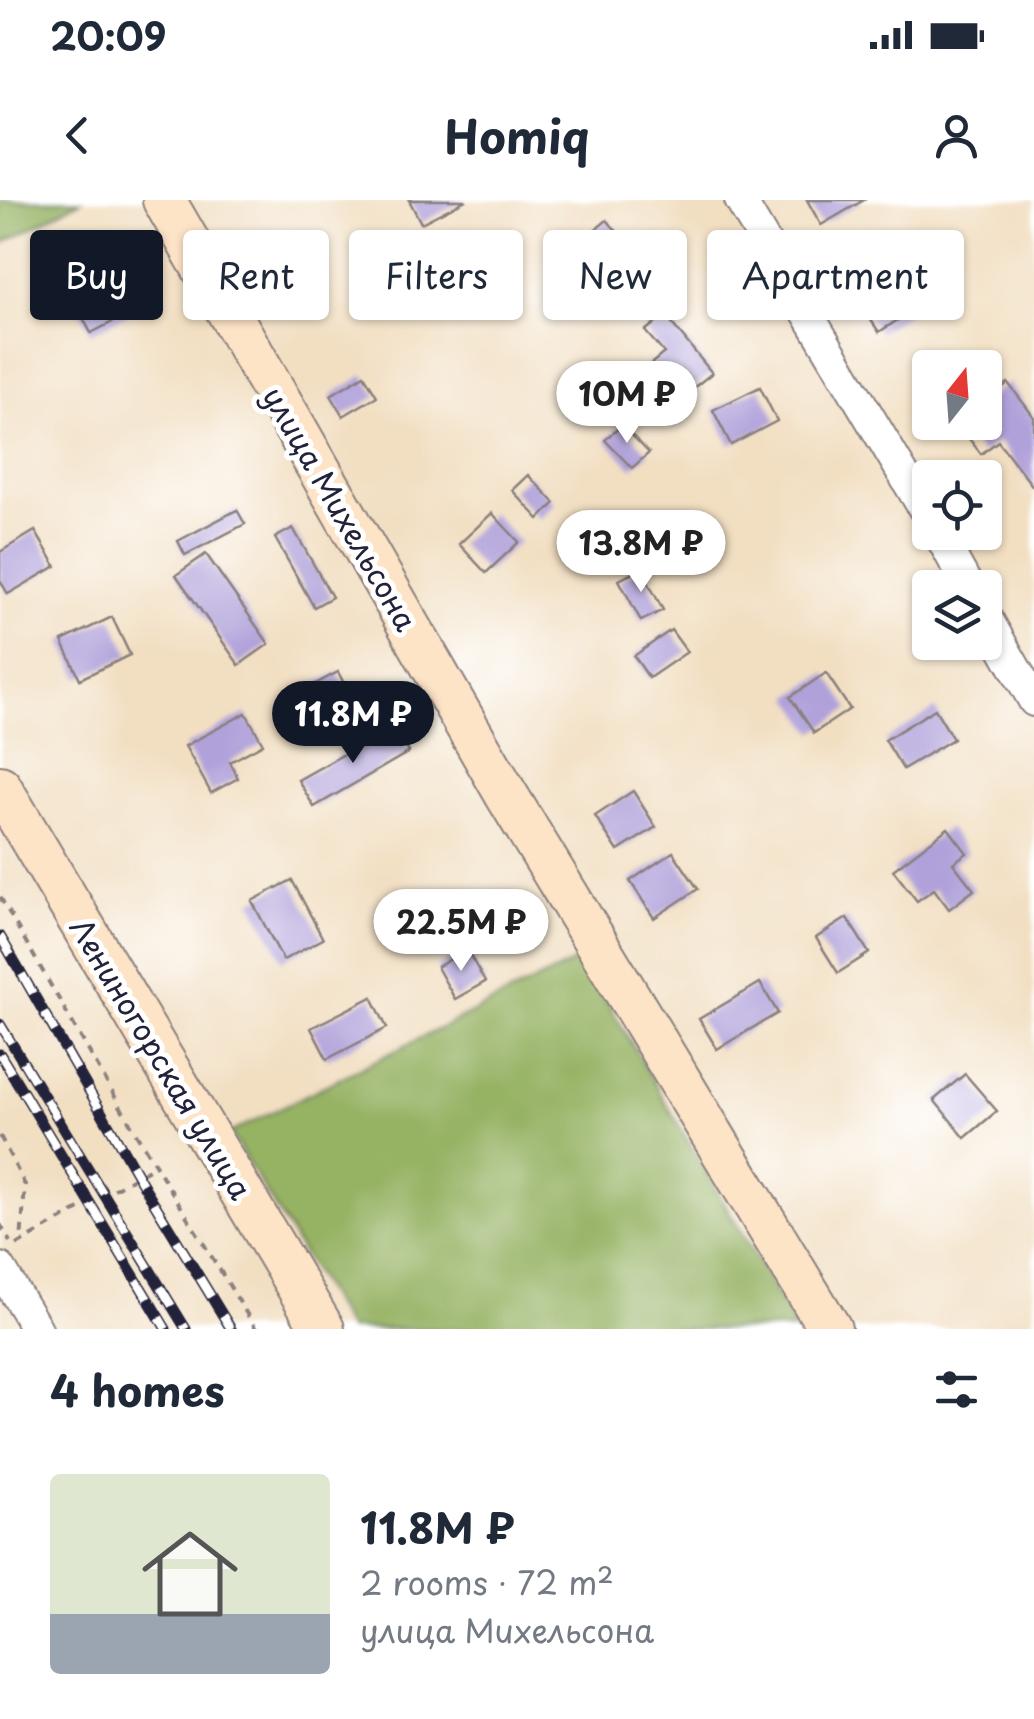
<!DOCTYPE html>
<meta charset="utf-8">
<style>
:root{--surface:#fff;--page:#f2f2f3;--text:#1f2937;--muted:#747a83;--accent:#111827}
body{margin:0;font-family:"Playpen Sans",sans-serif;background:var(--page);color:var(--text);height:100vh;display:flex;flex-direction:column;font-size:38px;white-space:nowrap}
*{box-sizing:border-box;margin:0}
p{font-size:32px;color:var(--muted)}
.icon{flex:none;width:55px;height:55px;fill:none;stroke:currentColor;stroke-width:2;stroke-linecap:round;stroke-linejoin:round}
.map{position:relative;height:1129px;overflow:hidden}
.drawer{display:flex;flex-direction:column;background:var(--surface);flex:1}
.drawer>*{flex:none}
.top-card{position:absolute;left:30px;top:30px;width:975px;height:90px;display:flex;gap:20px}
.needle{width:65px;rotate:17deg}
.tools{position:absolute;left:912px;top:150px;display:grid;gap:20px}
.tools a{display:grid;place-items:center;width:90px;height:90px;border-radius:10px;background:var(--surface);box-shadow:0 2px 8px #0004;font-size:50px}
.price{position:absolute;translate:-50% -85px;padding:0 22px;border-radius:35px;background:#fff;color:#222;font-size:32px;line-height:65px;filter:drop-shadow(0 2px 5px #0008)}
.price::after{content:'';position:absolute;left:50%;top:60px;width:30px;height:22px;margin-left:-15px;background:inherit;clip-path:polygon(0 0,100% 0,50% 100%)}
.price.current{background:var(--accent);color:#fff}
ul{padding:0;list-style:none}
li{display:flex;align-items:center;gap:30px;height:250px;padding:0 50px}
li span{display:grid;place-items:center;flex:none;width:280px;height:200px;border-radius:10px;color:#555}
li>.icon{margin-inline-start:auto}
span .icon{width:120px;height:120px;fill:#fffc;stroke-width:1}
li b{font-size:42px}
h2{display:flex;justify-content:space-between;align-items:center;height:120px;padding:0 50px;font-size:42px}
.tag{padding:0 35px;border-radius:10px;background:var(--surface);box-shadow:0 2px 8px #0004;font-size:35px;line-height:90px}
.tag.current{background:var(--accent);color:#fff}
.status{display:flex;justify-content:space-between;align-items:center;height:70px;padding:0 50px;background:var(--surface);direction:ltr}
.status svg{height:28px;fill:currentColor}
header{display:flex;justify-content:space-between;align-items:center;height:130px;padding:0 50px;background:var(--surface);font-size:45px;font-weight:700}
.map>svg:first-child{display:block}
.forest{fill:#96b264;stroke:#5c6a50;stroke-width:2.5}
.building{fill:#b0a1da}
.lines{fill:none;stroke-linecap:round;stroke-linejoin:round}
.street-casing{stroke:#8a807e;stroke-width:34}
.secondary-casing{stroke:#8a807e;stroke-width:46}
.path{stroke:#8a807e;stroke-width:4;stroke-dasharray:8 8;stroke-linecap:butt}
.street{stroke:#fff;stroke-width:30}
.secondary{stroke:#fee4c6;stroke-width:42}
.rail-casing{stroke:#22223b;stroke-width:11}
.rail{stroke:#fff;stroke-width:8;stroke-dasharray:22;stroke-linecap:butt}
.labels{text-anchor:middle;dominant-baseline:central;stroke-width:10;stroke-linejoin:round;paint-order:stroke}
.street-label{font-size:30px;fill:#22223b;stroke:#fff}
</style>
<div class="status"><b>20:09</b><svg viewBox="0 0 49 12"><path d="M0 12V9h3v3zM5 12V6h3v6zM10 12V3h3v9zM15 12V0h3v12zM26 1h20v11H26zM47 4h2v5h-2z"/></svg></div>
<header><svg class="icon" aria-label="back" viewBox="0 0 24 24"><path d="M15 5l-7 7 7 7"/></svg>Homiq<svg class="icon" aria-label="person" viewBox="0 0 24 24"><circle cx="12" cy="8" r="4"/><path d="M4 21q1-7 8-7t8 7"/></svg></header>
<div class="map">
<svg width="1034" height="1129" viewBox="0 0 1034 1129">
<rect width="100%" height="100%" fill="#fff"/>
<filter id="ink" filterUnits="userSpaceOnUse"><feTurbulence type="fractalNoise" baseFrequency=".01" numOctaves="2"/><feDisplacementMap in="SourceGraphic" scale="20" xChannelSelector="R" yChannelSelector="G"/><feConvolveMatrix kernelMatrix="1 2 1 2 8 2 1 2 1" color-interpolation-filters="sRGB"/></filter>
<filter id="wash" filterUnits="userSpaceOnUse"><feTurbulence type="fractalNoise" baseFrequency=".0048" numOctaves="4" result="noise"/><feDisplacementMap in="SourceGraphic" scale="40" xChannelSelector="R" yChannelSelector="G"/><feGaussianBlur stdDeviation="2.25" result="paint"/><feColorMatrix in="noise" values="0 0 0 0 0 0 0 0 0 0 0 0 0 0 0 0 0 1.4 0 .05"/><feComposite in="paint" operator="in"/></filter>
<g filter="url(#wash)">
<rect width="100%" height="100%" fill="#f2dfc2"/>
<!-- forest -->
<g class="forest">
<path d="M0,0H81L0,45Z"/>
<path d="M582,758L797,1129H348L230,933Z"/>
</g>
<g id="blocks">
<!-- building -->
<g class="building">
<path d="M409,0H466L421,23Z"/>
<path d="M807,0H864L821,25Z"/>
<path d="M607,20L654,75L620,104L606,88L580,110L558,85L583,64L571,50Z"/>
<path d="M101,58L117,87L147,72L161,97L91,133L62,78Z"/>
<path d="M899,61L926,102L879,132L852,92Z"/>
<path d="M665,115L712,173L655,219L637,196L656,180L646,168L664,153L645,131Z"/>
<path d="M364,175L377,196L343,216L331,195Z"/>
<path d="M1008,183L1034,217V288L998,241L981,254L956,222H985V201Z"/>
<path d="M760,187L777,221L731,245L713,210Z"/>
<path d="M622,225L649,253L632,268L605,240Z"/>
<path d="M528,275L555,303L539,319L512,290Z"/>
<path d="M237,310L245,324L185,355L178,341Z"/>
<path d="M492,313L519,342L486,373L459,344Z"/>
<path d="M293,328L332,397L314,407L275,338Z"/>
<path d="M35,331L56,366L8,394L0,380V352Z"/>
<path d="M206,354L269,444L239,465L176,375Z"/>
<path d="M641,369L663,410L641,421L619,380Z"/>
<path d="M112,417L130,455L80,479L62,441Z"/>
<path d="M671,430L687,452L649,478L634,456Z"/>
<path d="M338,472L350,495L320,510L308,488Z"/>
<path d="M826,473L850,509L814,533L790,497Z"/>
<path d="M935,509L953,539L903,569L885,540Z"/>
<path d="M246,513L263,544L230,562L238,578L211,593L185,546Z"/>
<path d="M394,526L409,552L314,607L298,580Z"/>
<path d="M633,591L656,627L618,651L595,616Z"/>
<path d="M948,628L967,653L953,663L974,690L949,709L934,689L917,701L893,670Z"/>
<path d="M673,652L698,689L654,718L630,681Z"/>
<path d="M292,680L323,739L283,760L252,701Z"/>
<path d="M847,718L869,753L838,773L816,738Z"/>
<path d="M467,750L485,782L455,799L437,767Z"/>
<path d="M760,783L778,813L717,849L699,819Z"/>
<path d="M372,797L387,828L327,859L311,828Z"/>
<path d="M965,874L997,911L965,938L934,900Z"/>
</g>
</g>
</g>
<g filter="url(#ink)">
<use href="#blocks" fill-opacity="0" stroke="#8a807e" stroke-width="2.5"/>
<g class="lines">
<!-- street casing -->
<g class="street-casing">
<g id="street">
<path d="M740,0L930,319"/>
<path d="M938,332L969,388"/>
<path d="M985,415L1034,501"/>
<path d="M0,1068L37,1129"/>
</g>
</g>
<!-- secondary casing -->
<g class="secondary-casing">
<g id="secondary">
<path d="M164,0L506,594L830,1129"/>
<path d="M0,587L323,1129"/>
</g>
</g>
<!-- path -->
<g class="path">
<path d="M0,697L137,935L256,1129"/>
<path d="M0,936L25,985L21,1043"/>
<path d="M0,1024L10,1042"/>
<path d="M17,1045L156,965"/>
</g>
<!-- street -->
<use href="#street" class="street"/>
<!-- secondary -->
<use href="#secondary" class="secondary"/>
<!-- rail casing -->
<g class="rail-casing">
<g id="rail">
<path d="M0,736L145,988L231,1129"/>
<path d="M0,824L186,1129"/>
<path d="M0,854L166,1129"/>
</g>
</g>
<!-- rail -->
<use href="#rail" class="rail"/>
</g>
</g>
<g class="labels">
<!-- street labels -->
<g class="street-label">
<text transform="translate(341 308) rotate(60)">улица Михельсона</text>
<text transform="translate(162 858) rotate(59)">Лениногорская улица</text>
</g>
</g>
</svg>
<div class="tools">
<a><svg class="needle" viewBox="-14 -14 28 28"><path d="M0-13l5 13h-10z" fill="#e53935"/><path d="M0 13l5-13h-10z" fill="#747a83"/></svg></a>
<a><svg class="icon" aria-label="locate" viewBox="0 0 24 24"><circle cx="12" cy="12" r="6"/><path d="M12 2v4M12 18v4M2 12h4M18 12h4"/></svg></a>
<a><svg class="icon" aria-label="layers" viewBox="0 0 24 24"><path d="M12 4l9 5-9 5-9-5zM3 14l9 5 9-5"/></svg></a>
</div>
<b class="price" style="left:627px;top:246px">10M ₽</b>
<b class="price" style="left:641px;top:395px">13.8M ₽</b>
<b class="price current" style="left:353px;top:566px">11.8M ₽</b>
<b class="price" style="left:461px;top:774px">22.5M ₽</b>
<div class="top-card">
<a class="tag current">Buy</a>
<a class="tag">Rent</a>
<a class="tag">Filters</a>
<a class="tag">New</a>
<a class="tag">Apartment</a>
</div>
</div>
<section class="drawer">
<h2>4 homes<svg class="icon" aria-label="filters" viewBox="0 0 24 24"><path d="M4 7h16M4 17h16"/><circle cx="9" cy="7" r="2"/><circle cx="15" cy="17" r="2"/></svg></h2>
<ul>
<li><span style="background:linear-gradient(#dfe7d0 70%,#9aa5b1 0)"><svg class="icon" aria-label="home" viewBox="0 0 24 24"><path d="M3 11l9-7 9 7M6 9v11h12V9"/></svg></span><div><b>11.8M ₽</b><p>2 rooms · 72 m²</p><p>улица Михельсона</p></div></li>
</ul>
</section>
